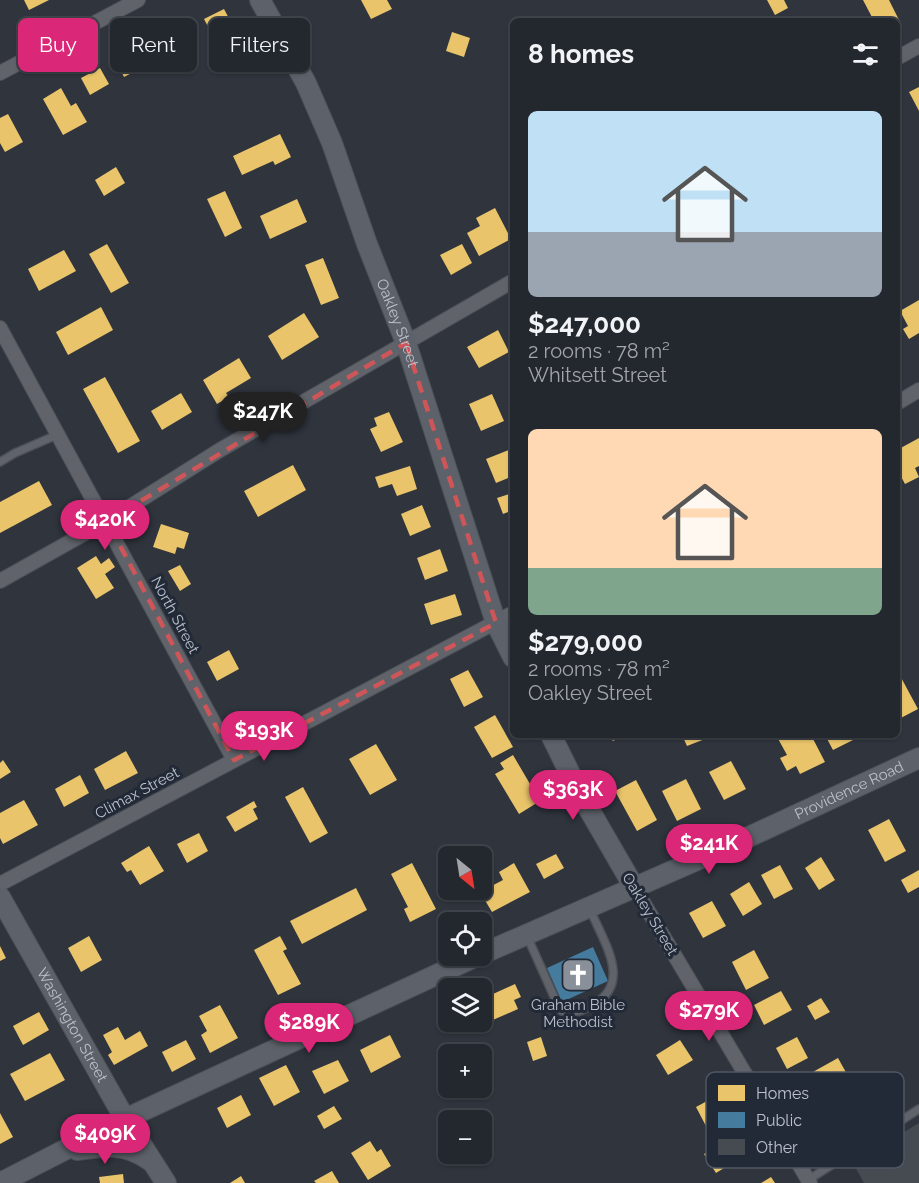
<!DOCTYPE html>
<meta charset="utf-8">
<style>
:root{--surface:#23272e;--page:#2f333a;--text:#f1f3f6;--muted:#a3a5aa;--line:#40444a;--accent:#db2777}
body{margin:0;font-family:Raleway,sans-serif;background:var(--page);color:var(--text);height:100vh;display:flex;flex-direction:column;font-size:22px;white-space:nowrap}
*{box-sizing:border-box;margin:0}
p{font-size:20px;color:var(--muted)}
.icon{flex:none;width:33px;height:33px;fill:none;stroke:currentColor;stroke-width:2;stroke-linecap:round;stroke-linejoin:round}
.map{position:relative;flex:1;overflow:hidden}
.details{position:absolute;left:510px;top:18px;width:390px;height:720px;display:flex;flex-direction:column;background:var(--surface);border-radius:9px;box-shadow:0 2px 4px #0004,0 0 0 2px var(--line)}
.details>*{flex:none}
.top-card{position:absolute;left:18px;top:18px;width:402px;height:54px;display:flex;gap:12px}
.needle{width:39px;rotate:150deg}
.tools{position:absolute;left:438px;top:846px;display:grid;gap:12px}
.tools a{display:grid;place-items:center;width:54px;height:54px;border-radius:9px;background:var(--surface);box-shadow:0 2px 4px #0004,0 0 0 2px var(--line);font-size:30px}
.price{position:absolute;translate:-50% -51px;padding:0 14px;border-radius:21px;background:var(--accent);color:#fff;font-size:20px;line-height:39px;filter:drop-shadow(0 2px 3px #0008)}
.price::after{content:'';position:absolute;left:50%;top:36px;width:18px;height:14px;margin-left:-9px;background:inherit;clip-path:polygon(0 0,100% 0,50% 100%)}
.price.active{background:#222;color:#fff}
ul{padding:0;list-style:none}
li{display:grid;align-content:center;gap:12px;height:318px;padding:0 18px}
li span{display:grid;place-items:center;height:186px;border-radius:9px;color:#555}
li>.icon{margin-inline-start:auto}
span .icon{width:108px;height:108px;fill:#fffc;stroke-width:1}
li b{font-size:26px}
h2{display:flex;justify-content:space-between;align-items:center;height:72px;padding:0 18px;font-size:26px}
.pill{padding:0 21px;border-radius:9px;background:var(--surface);box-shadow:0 2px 4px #0004,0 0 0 2px var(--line);font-size:21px;line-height:54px}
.pill.active{background:var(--accent);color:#fff}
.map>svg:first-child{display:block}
.homes{fill:#e9c46a}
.public{fill:#457b9d}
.building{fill:#464b52}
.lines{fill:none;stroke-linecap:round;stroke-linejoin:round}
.lane-casing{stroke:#4b4f56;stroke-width:10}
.street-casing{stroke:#4b4f56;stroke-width:16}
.secondary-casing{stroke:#4b4f56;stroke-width:22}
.lane{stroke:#60636a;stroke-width:7}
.street{stroke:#60636a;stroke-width:14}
.secondary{stroke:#5d6169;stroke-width:20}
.marked{fill:none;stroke:#ce5659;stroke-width:4.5;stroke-dasharray:12 8;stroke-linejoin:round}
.labels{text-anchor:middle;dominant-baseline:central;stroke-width:6;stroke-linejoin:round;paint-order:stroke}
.street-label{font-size:15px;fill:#bbc1cc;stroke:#222a38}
.poi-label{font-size:15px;fill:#bbc1cc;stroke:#222a38}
.key{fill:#222a38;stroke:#505764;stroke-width:1.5}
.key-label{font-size:16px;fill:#bbc1cc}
</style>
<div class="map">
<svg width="919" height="1183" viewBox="0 0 919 1183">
<rect width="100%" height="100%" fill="#2f343d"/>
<!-- homes -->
<g class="homes">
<path d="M24,0H49L29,10Z"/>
<path d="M361,0H387L392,9L371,19Z"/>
<path d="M767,0H784L788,8L775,15Z"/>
<path d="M863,0H889L900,22L874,21Z"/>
<path d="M224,9L243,45L223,55L204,19Z"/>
<path d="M452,32L470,38L464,57L446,51Z"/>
<path d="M151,40L161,58L124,77L115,59Z"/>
<path d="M100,68L109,84L90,95L81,78Z"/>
<path d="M919,87V111L909,92Z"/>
<path d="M61,88L71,106L76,103L87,122L63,135L43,99Z"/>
<path d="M8,114L23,142L5,152L0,143V118Z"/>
<path d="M280,134L291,157L275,165L273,161L242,175L233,156Z"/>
<path d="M116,167L125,183L104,196L95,180Z"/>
<path d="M225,191L242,228L225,237L207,199Z"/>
<path d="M297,199L307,222L270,239L260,216Z"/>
<path d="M495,208L511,239L479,256L467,233L480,226L476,218Z"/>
<path d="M107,244L129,283L111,293L89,254Z"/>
<path d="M462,244L472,263L451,275L440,255Z"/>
<path d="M64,250L76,271L39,291L28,269Z"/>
<path d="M323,258L339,298L321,305L305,265Z"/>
<path d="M919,300V333L909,339L903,329L908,326L900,311Z"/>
<path d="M101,307L113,330L68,355L56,332Z"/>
<path d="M304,313L319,337L282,360L268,336Z"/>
<path d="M498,330L509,352L479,368L467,347Z"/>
<path d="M239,358L251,378L226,393L229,397L217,404L203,380Z"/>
<path d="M105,377L140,441L118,453L83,389Z"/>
<path d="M181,393L192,412L162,430L151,411Z"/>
<path d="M492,394L504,421L481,431L469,404Z"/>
<path d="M389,412L403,442L381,452L370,429L377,426L374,418Z"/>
<path d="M919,438V466L915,468L919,477L905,484L897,469V450Z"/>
<path d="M511,449L513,476L496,483L486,459Z"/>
<path d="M293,465L306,490L258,517L244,491Z"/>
<path d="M410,466L417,489L397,496L392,484L379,488L375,477Z"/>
<path d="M39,481L52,505L0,533V502Z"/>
<path d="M512,493L513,510L503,514L497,498Z"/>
<path d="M422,505L431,527L410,536L401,514Z"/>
<path d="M161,524L189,533L184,549L177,547L175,554L153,547Z"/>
<path d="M440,549L448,571L425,580L417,558Z"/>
<path d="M96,556L101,564L109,558L115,567L105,574L114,588L96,599L77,568Z"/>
<path d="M180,565L191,584L180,591L168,571Z"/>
<path d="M455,594L462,615L431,625L424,604Z"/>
<path d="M229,650L239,669L217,681L207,662Z"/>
<path d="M468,670L483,697L464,707L450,679Z"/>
<path d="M897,670L918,709L897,720Z"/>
<path d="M495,715L513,747L492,758L474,727Z"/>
<path d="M609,735H625L613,741Z"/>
<path d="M682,735H703L705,739L687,746Z"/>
<path d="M776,735H811L825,762L800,774L796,766L787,771L780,758L787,755Z"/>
<path d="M825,735H858L859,737L833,750Z"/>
<path d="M376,744L397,780L370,795L349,759Z"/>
<path d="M126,751L138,773L105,790L94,769Z"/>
<path d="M513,755L540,801L519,814L495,774L504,769L500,763Z"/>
<path d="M3,760L11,772L0,779V763Z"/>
<path d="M731,761L746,789L724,800L709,772Z"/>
<path d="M80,775L89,793L64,807L55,789Z"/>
<path d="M686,779L701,809L677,821L662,791Z"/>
<path d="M636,780L657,820L637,831L615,791Z"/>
<path d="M303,787L328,833L310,843L285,797Z"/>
<path d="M24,800L38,825L3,844L0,838V813Z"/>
<path d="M254,801L257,807L253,809L258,819L235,832L226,817Z"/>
<path d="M889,819L906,851L885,862L868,830Z"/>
<path d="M199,833L208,851L187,863L177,844Z"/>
<path d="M149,846L164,871L140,885L131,870L127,872L121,863Z"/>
<path d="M556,854L564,868L544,879L536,864Z"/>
<path d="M821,857L835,880L819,890L805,868Z"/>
<path d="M412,863L436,909L410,922L404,909L408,907L391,874Z"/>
<path d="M514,863L530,892L492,912L480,892L503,880L499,872Z"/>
<path d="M780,865L793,889L774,899L761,875Z"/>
<path d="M919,870V887L908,893L901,880Z"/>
<path d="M749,882L762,904L743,916L730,894Z"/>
<path d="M356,888L367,910L302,944L290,921Z"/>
<path d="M712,901L726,926L703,938L689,913Z"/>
<path d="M89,936L102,960L81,972L68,948Z"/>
<path d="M280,936L287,949L283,951L301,984L278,995L254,950Z"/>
<path d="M0,946L6,958L0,961Z"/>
<path d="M754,950L769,978L746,990L732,962Z"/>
<path d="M515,984L521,997L514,1000L518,1009L486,1023L482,1014V999Z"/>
<path d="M781,991L792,1010L764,1025L754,1005Z"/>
<path d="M821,998L830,1012L815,1020L807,1006Z"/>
<path d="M220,1005L238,1038L210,1053L201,1035L207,1031L199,1016Z"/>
<path d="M39,1012L49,1030L23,1045L13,1026Z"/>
<path d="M118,1027L125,1040L140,1031L148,1046L114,1065L108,1055L112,1052L103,1035Z"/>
<path d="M390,1035L401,1057L371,1073L360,1050Z"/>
<path d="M541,1037L547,1056L533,1061L527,1042Z"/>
<path d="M797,1037L808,1058L787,1069L776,1048Z"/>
<path d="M186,1040L196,1059L172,1072L162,1052Z"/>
<path d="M680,1040L693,1060L668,1075L656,1055Z"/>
<path d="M50,1053L65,1080L25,1101L10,1074Z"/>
<path d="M838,1058L848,1076L804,1104L793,1083Z"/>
<path d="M338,1060L349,1081L324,1094L312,1071Z"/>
<path d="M286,1065L300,1092L274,1106L259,1078Z"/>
<path d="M720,1094L731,1115L707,1128L696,1107Z"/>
<path d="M241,1095L251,1115L227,1128L217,1108Z"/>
<path d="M334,1106L342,1119L324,1129L317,1116Z"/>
<path d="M0,1113L13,1137L0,1144Z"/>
<path d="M736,1136L747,1154L716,1173L704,1154Z"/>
<path d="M370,1141L377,1152L381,1149L391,1166L368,1180L351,1153Z"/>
<path d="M332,1171L339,1183H316L314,1181Z"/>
<path d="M123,1174L124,1183H100L99,1177Z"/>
<path d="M241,1176L245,1183H230Z"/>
<path d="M771,1177L775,1183H761Z"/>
</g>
<!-- public -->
<path class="public" d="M593,947L608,981L562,1002L547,968Z"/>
<!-- building -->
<path class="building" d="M919,1123V1183H864L853,1163Z"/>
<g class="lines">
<!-- lane casing -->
<g class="lane-casing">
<g id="lane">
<path d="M0,462L15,453L59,434"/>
<path d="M527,936L560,1010C567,1015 579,1012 587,1008C636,986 604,944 590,909"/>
<path d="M808,1180L919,1109"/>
</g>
</g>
<!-- street casing -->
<g class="street-casing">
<g id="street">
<path d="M897,58L919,46"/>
<path d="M0,73L138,0"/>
<path d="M0,328L234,760"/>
<path d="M897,403L919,390"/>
<path d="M0,581L107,521L220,450L513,281"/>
<path d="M0,884L513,613"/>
<path d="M634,887L810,1183"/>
</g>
</g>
<!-- secondary casing -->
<g class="secondary-casing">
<g id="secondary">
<path id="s1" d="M260,0L306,83L332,143L367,244L406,343L496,623L513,657"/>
<path d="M551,735L579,792L634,887"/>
<path id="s2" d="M0,897L125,1119L166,1183"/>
<path id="s3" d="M482,954L727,847L919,758"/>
<path d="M77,1150C104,1146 126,1143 149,1160"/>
<path d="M0,1183L125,1119L477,956"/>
</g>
</g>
<!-- lane -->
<use href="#lane" class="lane"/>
<!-- street -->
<use href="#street" class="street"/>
<!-- secondary -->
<use href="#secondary" class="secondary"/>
</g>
<!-- marked area -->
<path class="marked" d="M406,343L496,623L234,760L107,521Z"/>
<!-- icons -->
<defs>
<g id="church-square" transform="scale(1.725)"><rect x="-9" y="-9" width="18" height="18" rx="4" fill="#8a909a" stroke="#222a38"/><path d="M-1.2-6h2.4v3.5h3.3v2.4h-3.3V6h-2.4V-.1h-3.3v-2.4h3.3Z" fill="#fff"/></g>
</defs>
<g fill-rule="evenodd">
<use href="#church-square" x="578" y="975"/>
</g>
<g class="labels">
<!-- street labels -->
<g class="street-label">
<text stroke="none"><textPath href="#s1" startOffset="352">Oakley Street</textPath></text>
<text transform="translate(175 615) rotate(62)">North Street</text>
<text stroke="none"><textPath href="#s3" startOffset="402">Providence Road</textPath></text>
<text transform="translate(137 793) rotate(-28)">Climax Street</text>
<text transform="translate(650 914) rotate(59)">Oakley Street</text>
<text stroke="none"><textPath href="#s2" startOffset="147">Washington Street</textPath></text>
</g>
<!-- poi labels -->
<g class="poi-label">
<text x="578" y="1005">Graham Bible<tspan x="578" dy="17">Methodist</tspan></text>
</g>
</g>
<!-- legend -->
<rect x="706" y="1072" width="198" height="96" rx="9" class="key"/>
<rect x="718" y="1085" width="27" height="16" fill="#e9c46a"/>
<rect x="718" y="1112" width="27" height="16" fill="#457b9d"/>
<rect x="718" y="1139" width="27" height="16" fill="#464b52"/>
<g class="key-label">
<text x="756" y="1099">Homes</text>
<text x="756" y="1126">Public</text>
<text x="756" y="1153">Other</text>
</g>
</svg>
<div class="tools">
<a><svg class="needle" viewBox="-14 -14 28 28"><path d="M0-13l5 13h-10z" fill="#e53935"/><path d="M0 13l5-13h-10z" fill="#a3a5aa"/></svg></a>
<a><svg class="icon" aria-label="locate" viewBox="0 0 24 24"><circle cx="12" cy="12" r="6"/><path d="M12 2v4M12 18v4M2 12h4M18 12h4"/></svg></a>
<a><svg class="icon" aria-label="layers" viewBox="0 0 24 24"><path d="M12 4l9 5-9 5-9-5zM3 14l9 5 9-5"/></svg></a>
<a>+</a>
<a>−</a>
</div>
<b class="price active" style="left:263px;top:443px">$247K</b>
<b class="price" style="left:105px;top:551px">$420K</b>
<b class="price" style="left:264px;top:762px">$193K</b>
<b class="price" style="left:573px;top:821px">$363K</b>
<b class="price" style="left:709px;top:875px">$241K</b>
<b class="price" style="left:709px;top:1042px">$279K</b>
<b class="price" style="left:309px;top:1054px">$289K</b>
<b class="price" style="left:105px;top:1165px">$409K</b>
<div class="top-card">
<a class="pill active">Buy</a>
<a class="pill">Rent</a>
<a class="pill">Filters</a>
</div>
<section class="details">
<h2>8 homes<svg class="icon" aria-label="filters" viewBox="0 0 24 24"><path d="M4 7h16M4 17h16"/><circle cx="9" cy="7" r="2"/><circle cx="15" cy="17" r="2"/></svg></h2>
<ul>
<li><span style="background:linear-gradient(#bfe0f5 65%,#9aa5b1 0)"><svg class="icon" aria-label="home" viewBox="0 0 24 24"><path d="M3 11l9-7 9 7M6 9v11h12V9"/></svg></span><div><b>$247,000</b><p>2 rooms · 78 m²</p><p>Whitsett Street</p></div></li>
<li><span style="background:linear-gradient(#ffd9b3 75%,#7fa58c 0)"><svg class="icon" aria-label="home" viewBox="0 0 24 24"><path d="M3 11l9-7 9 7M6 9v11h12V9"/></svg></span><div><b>$279,000</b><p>2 rooms · 78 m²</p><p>Oakley Street</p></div></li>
</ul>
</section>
</div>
